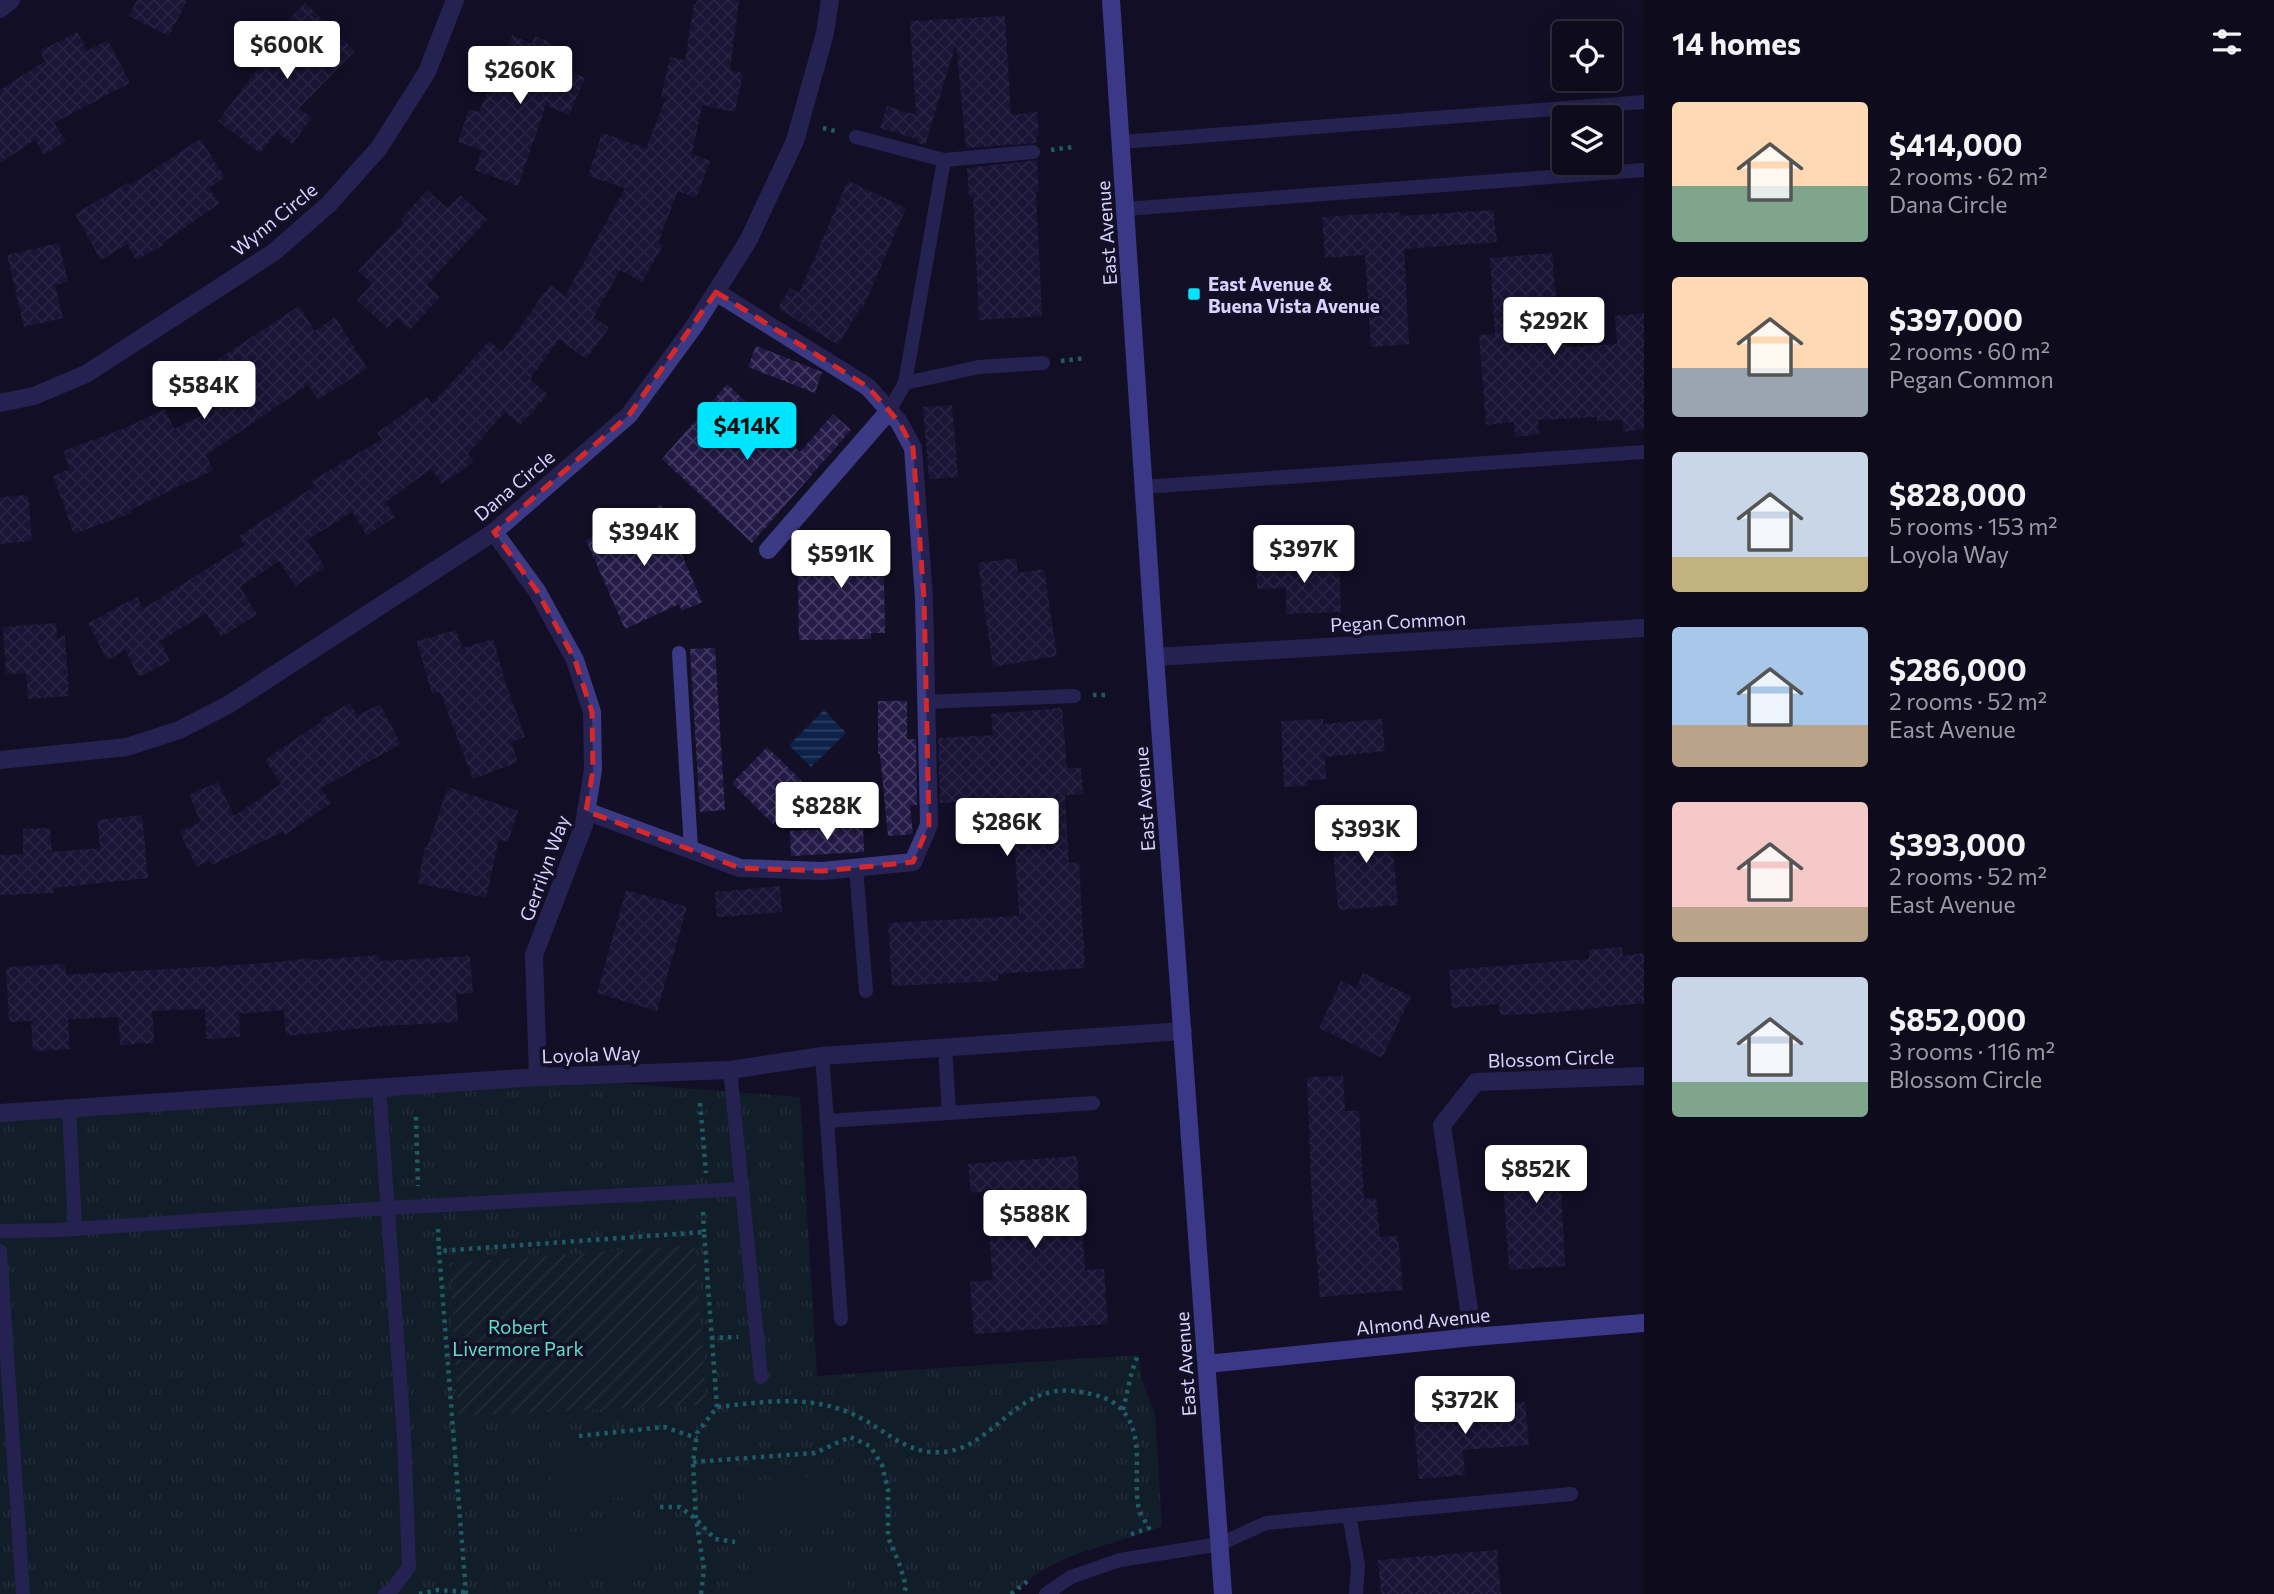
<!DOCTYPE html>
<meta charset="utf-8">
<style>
:root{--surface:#0e0b1c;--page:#171425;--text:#f1f3f6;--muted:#9b9ba3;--line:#2e2b3b;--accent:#00e5ff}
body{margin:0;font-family:Commissioner,sans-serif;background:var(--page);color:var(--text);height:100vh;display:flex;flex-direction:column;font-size:26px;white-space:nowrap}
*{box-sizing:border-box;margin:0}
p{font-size:23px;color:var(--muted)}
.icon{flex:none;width:38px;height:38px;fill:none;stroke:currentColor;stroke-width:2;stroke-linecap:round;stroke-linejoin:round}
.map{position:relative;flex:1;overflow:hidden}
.side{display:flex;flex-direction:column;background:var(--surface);width:630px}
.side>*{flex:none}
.tools{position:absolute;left:1552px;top:21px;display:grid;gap:14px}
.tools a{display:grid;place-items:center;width:70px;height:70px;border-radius:7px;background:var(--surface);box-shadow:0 7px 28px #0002,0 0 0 2px var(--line);font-size:35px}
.price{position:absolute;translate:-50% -60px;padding:0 16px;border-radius:7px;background:#fff;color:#222;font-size:23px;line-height:46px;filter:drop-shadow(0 2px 4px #0008)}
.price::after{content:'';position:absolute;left:50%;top:42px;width:21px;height:16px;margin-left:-10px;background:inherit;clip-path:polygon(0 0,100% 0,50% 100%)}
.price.current{background:var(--accent);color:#111}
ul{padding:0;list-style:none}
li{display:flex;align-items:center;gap:21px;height:175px;padding:0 28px}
li span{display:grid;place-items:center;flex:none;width:196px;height:140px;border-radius:7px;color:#555}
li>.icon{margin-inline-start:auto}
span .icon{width:84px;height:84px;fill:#fffc;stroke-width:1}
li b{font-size:30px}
h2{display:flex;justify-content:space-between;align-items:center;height:84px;padding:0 28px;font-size:30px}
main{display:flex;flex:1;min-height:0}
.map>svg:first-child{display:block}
.park{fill:url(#park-tufts)}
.garden{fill:url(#garden-furrows)}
.pitch{fill:#12302f}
.water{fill:url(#water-rules)}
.building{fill:url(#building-cross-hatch)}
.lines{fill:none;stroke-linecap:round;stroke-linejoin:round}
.path{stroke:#2fb8b0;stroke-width:4.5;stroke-dasharray:3.5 5;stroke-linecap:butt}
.lane{stroke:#3d3a85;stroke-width:14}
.street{stroke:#3d3a85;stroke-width:18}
.secondary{stroke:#6f6bff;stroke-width:18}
.marked{fill:none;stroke:#d62828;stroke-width:5;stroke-dasharray:14 9;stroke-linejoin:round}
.poi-dot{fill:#00e5ff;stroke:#130f26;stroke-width:2.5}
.labels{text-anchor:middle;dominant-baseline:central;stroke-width:7;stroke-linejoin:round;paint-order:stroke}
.street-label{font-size:19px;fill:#d9d4ff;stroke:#130f26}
.poi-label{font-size:19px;font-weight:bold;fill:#d9d4ff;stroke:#130f26;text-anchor:start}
.park-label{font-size:19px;fill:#5fe0c0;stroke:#130f26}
</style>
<main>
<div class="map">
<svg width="1644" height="1594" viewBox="0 0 1644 1594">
<defs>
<pattern id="park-tufts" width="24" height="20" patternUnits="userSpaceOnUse" patternTransform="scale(1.75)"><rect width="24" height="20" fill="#12302f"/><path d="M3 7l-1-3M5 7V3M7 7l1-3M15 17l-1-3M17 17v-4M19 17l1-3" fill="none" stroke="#344d4e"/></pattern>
<pattern id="garden-furrows" width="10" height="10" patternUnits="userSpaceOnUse" patternTransform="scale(1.75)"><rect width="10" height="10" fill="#12302f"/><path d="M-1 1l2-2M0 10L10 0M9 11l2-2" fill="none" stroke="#344d4e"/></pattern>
<pattern id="water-rules" width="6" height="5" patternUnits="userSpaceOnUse" patternTransform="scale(1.75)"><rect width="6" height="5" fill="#0c2248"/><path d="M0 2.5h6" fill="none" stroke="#2f4163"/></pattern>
<pattern id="building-cross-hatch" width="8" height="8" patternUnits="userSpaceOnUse" patternTransform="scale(1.75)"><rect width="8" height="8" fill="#241b47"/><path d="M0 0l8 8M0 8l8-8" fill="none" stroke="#433b63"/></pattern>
</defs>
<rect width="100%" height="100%" fill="#130f26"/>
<!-- park -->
<path class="park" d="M538,1077L800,1097L817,1376L1138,1355L1142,1380L1155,1414L1162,1526C1126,1541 1087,1547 1052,1565C1037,1572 1024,1584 1011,1594H0V1113Z"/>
<!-- garden -->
<path class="garden" d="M694,1245L707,1405L459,1416L449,1263Z"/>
<!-- pitch -->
<g class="pitch">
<path d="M648,1450L651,1495L552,1502L549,1456Z"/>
<path d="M841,1475L844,1521L745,1527L743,1481Z"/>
<path d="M652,1527L655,1571L557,1578L554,1532Z"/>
<path d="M846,1551L849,1594H750L748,1557Z"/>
</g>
<!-- water -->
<path class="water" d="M824,710L846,733L811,767L789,745Z"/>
<!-- building -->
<g class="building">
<path d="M137,0H187L169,36L129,16Z"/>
<path d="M697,0H739L730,70L743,73L735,112L702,105L692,154L710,161L696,198L678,191L658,243L663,245L642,282L620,270L594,317L609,328L586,359L559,339L530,379L548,395L520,425L505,412L468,454L474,462L442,484L431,469L386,502L395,517L367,535L352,512L307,540L325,567L295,586L279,561L240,587L257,614L221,637L206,613L160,641L170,661L139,677L125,650L107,660L88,623L137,597L143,609L245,545L239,536L315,486L312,481L382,439L377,433L427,397L432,404L489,341L502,352L550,285L565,296L625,188L588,176L602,133L646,148L666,98L661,97L670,57L685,60L694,4L696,5Z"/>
<path d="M305,3L355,51L299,108L312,118L292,144L277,132L260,153L218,121L274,48L268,42Z"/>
<path d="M1005,16L1011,115L1037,112L1039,136L1036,137L1037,143L966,148L956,44L925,145L918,143L917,139L880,128L887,106L916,115L910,21Z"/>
<path d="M77,32L87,51L108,40L130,83L54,123L66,141L44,155L35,140L0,163V90L45,61L40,51Z"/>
<path d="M512,35L532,44L535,36L573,53L566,70L585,78L569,115L546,105L518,186L475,170L482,150L458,142L469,109L479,112Z"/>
<path d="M200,139L225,177L209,188L220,203L162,243L163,245L136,260L127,244L101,260L75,214L128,183L129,186Z"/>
<path d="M1037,160L1039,192H1036L1042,316L979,320L973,196H969L967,168Z"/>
<path d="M848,181L906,208L863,308L861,307L838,345L778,308L790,288L799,293Z"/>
<path d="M427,190L447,208L460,195L487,220L427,285L440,297L410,330L397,317L387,328L357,300L372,284L358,271L404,222L401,219Z"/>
<path d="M1493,210L1497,242L1404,249L1409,344L1371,347L1365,255L1325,258L1322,217L1400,212L1401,216Z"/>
<path d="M59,243L68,282L55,285L63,318L24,327L7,255Z"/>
<path d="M1552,253L1559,332L1568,330L1569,347L1617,344L1615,316L1644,313V429L1623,432V420L1597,421V417L1538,420L1539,434L1515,437L1514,422L1486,425L1479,335L1495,334L1490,258Z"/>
<path d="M299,306L315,331L335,317L367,368L318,400L308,385L206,455L213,470L130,510L131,513L74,534L53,476L70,469L63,451L123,429L165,409L174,429L216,409L211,401L228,389L211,364Z"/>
<path d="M756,346L822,372L815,393L748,367Z"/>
<path d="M727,384L800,452L833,414L851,430L752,543L662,459Z"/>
<path d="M952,405L958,477L929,479L923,407Z"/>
<path d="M28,495L32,541L0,544V497Z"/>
<path d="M661,505L702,602L682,611L679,604L625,629L586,540Z"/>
<path d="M818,540H883L885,633H871V639L799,640L797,546L819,545Z"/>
<path d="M1016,558L1018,573L1044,569L1057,656L993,667L978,563Z"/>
<path d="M1339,560L1341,612L1286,614V588L1257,589L1256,564Z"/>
<path d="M56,623L57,639L65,635L69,696L28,699L26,673L6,674L3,627Z"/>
<path d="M456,630L462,648L493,639L506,684L525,737L511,742L518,762L473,779L440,692L432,694L417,641Z"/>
<path d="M715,648L725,810L700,812L690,649Z"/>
<path d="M878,701H907V739H916L917,805L910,806L913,834L888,836L880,754H878Z"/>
<path d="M350,703L357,716L380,704L401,744L321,788L331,803L285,835L283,832L212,865L210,860L196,867L180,832L201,822L189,795L218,782L234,816L281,784L265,760L322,721L321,719Z"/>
<path d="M1062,708L1067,768H1081L1083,794L1065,795L1069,863L1079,862L1085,968L998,974L999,981L892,986L888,923L1019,916L1014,835L978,837L976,801L940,803L938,738L993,735L991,714Z"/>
<path d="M1323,719V724L1382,719L1385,751L1325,757L1326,779L1307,780L1308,786L1284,787L1281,721Z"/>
<path d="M767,747L809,788L773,824L732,783Z"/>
<path d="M448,787L518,811L508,842L499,839L486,898L418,883L425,847L427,848Z"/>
<path d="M142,815L148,878L53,888L54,893L0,895V855L23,854V829L50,828L52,852L100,848L97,820Z"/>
<path d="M1390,817L1398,905L1338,910L1333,846L1344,845L1342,821Z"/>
<path d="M863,827L864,852L791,856L790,831Z"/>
<path d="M780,886L782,912L717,917L715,892Z"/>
<path d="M626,890L687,907L657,1011L597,993Z"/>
<path d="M1622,947L1623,956L1644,953V1003L1537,1014L1500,1015L1499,1004L1452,1008L1449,970L1589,959V950Z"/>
<path d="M379,955L380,961L470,956L473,993L456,994L458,1022L384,1026L286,1036L284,1010L239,1014L240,1037L206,1039L205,1009L152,1011L154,1043L120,1045L118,1017L68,1019L70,1049L33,1051L31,1021L9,1022L6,967L65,964L66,975L268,963L311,958V960Z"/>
<path d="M1363,973L1411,996L1382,1058L1319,1028L1341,981L1356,988Z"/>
<path d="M1343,1076L1345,1111H1359L1364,1199L1376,1198L1380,1237L1398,1236L1403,1290L1320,1297L1312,1203L1307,1077Z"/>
<path d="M1574,1147L1577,1187L1561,1188L1565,1266L1509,1270L1501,1152Z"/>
<path d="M1077,1156L1085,1270L1104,1269L1108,1324L974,1334L970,1282L993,1280L986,1191L971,1193L968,1164Z"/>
<path d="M1525,1402L1529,1445L1463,1450L1465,1475L1419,1479L1413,1413Z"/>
<path d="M1497,1550L1501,1594H1381L1378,1560Z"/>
</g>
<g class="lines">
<!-- path -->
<g class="path">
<path d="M823,128L839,132"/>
<path d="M1051,150L1073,147"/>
<path d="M1061,361L1086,358"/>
<path d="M1093,695H1108"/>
<path d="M700,1103L706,1173"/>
<path d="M416,1117L418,1186"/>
<path d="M703,1212L704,1232"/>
<path d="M438,1229L439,1251"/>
<path d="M711,1338L738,1337"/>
<path d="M1123,1410L1132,1371L1138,1355"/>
<path d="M579,1436L664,1427L697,1438"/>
<path d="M693,1462L815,1453L850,1437L870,1446L882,1465L888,1489V1537L899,1563L906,1586L904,1594"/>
<path d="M660,1507H680L696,1519L715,1539L735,1542"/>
<path d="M419,1594L438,1590L466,1592"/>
<path d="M466,1594L439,1251L704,1232L717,1407"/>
<path d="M701,1594L704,1569L696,1519L693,1462L697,1433L717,1407C761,1402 805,1395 848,1412C882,1425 904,1456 944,1452C996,1447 1016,1380 1081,1392C1091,1394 1102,1396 1111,1401C1150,1425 1131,1475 1139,1510C1141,1516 1146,1522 1149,1528L1129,1535"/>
<path d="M1011,1594L1029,1580"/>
</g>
<!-- lane -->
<g class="lane">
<path d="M856,137L944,160L1033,152"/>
<path d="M1121,142L1644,102"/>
<path d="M1125,209L1644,170"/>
<path d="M905,383L979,367L1043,363"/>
<path d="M889,411L905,383L944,160"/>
<path d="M1143,487L1644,452"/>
<path d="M679,653L691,848"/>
<path d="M926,702L1074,696"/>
<path d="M856,868L866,991"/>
<path d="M945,1048L949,1113L1093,1103"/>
<path d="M822,1056L827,1121L949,1113"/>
<path d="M730,1070L761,1377"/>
<path d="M379,1087L404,1436L409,1567L391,1591L385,1594"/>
<path d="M69,1108L75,1229"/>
<path d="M827,1121L841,1319"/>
<path d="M0,1231L59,1230L388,1208L742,1189"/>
<path d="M0,1251L23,1594"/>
<path d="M1349,1515L1358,1565L1356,1594"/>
<path d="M1046,1594L1071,1577L1120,1560L1220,1544L1266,1523L1571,1494"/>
</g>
<!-- street -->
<g class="street">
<path d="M0,9L11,0"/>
<path d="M0,403L34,396L86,374L274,252L329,204L379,148L427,72L455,0"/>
<path d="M494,532L537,591L575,660L592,712L593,770L584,825L534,955L538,1077"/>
<path d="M768,550L889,411"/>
<path d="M1155,657L1644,628"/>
<path d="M0,760L127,747L179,730L228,705L494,532L629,415L695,325L748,241L795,141L825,33L830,0"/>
<path d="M586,811L740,868L823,871L913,862L929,825L924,598L913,448L899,422L868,387L716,292"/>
<path d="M0,1113L538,1077L730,1070L822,1056L1183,1031"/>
<path d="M1473,1337L1442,1125L1476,1082L1644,1076"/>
</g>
<!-- secondary -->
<g class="secondary">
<path d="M1111,0L1155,657L1223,1594"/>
<path d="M1207,1364L1473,1337L1644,1323"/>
</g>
</g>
<!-- marked area -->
<path d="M0 0H1644V1594H0ZM716,292L868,387L899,422L913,448L924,598L929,825L913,862L823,871L740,868L586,811L593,770L592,712L575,660L537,591L494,532L629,415Z" fill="#130f26" fill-opacity=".55" fill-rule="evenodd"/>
<path class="marked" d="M716,292L868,387L899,422L913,448L924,598L929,825L913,862L823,871L740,868L586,811L593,770L592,712L575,660L537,591L494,532L629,415Z"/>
<!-- markers -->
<rect class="poi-dot" x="1187" y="287" width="14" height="14" rx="3.5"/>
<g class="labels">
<!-- street labels -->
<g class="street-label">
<text transform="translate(274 219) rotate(-39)">Wynn Circle</text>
<text transform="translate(1106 233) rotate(-94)">East Avenue</text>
<text transform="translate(514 485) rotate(-40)">Dana Circle</text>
<text transform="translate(1398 621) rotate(-3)">Pegan Common</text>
<text transform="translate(1144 799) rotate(-94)">East Avenue</text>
<text transform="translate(544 868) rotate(-70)">Gerrilyn Way</text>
<text transform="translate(591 1054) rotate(-2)">Loyola Way</text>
<text transform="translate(1551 1058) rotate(-2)">Blossom Circle</text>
<text transform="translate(1423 1321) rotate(-6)">Almond Avenue</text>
<text transform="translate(1185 1364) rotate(-94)">East Avenue</text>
</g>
<!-- poi labels -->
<g class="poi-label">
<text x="1208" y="283">East Avenue &amp;<tspan x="1208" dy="22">Buena Vista Avenue</tspan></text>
</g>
<!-- park labels -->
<g class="park-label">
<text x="518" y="1326">Robert<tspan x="518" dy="22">Livermore Park</tspan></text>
</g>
</g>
</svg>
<div class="tools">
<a><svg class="icon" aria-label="locate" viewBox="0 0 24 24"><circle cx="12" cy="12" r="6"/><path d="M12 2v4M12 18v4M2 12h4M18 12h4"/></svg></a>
<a><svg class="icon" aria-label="layers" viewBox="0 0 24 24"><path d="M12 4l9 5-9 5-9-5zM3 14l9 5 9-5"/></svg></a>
</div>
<b class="price" style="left:287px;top:81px">$600K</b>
<b class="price" style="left:520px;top:106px">$260K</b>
<b class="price" style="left:1554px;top:357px">$292K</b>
<b class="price" style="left:204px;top:421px">$584K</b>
<b class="price current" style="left:747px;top:462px">$414K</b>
<b class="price" style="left:644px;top:568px">$394K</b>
<b class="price" style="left:1304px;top:585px">$397K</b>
<b class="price" style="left:841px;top:590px">$591K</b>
<b class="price" style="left:827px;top:842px">$828K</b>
<b class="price" style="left:1007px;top:858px">$286K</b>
<b class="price" style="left:1366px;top:865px">$393K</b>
<b class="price" style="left:1536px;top:1205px">$852K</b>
<b class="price" style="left:1035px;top:1250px">$588K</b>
<b class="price" style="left:1465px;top:1436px">$372K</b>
</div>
<section class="side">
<h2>14 homes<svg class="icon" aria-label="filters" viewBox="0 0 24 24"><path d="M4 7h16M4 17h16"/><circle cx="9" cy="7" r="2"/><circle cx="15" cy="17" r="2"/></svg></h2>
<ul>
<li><span style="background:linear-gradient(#ffd9b3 60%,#7fa58c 0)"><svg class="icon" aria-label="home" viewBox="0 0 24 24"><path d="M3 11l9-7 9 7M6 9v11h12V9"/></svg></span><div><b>$414,000</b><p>2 rooms · 62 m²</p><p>Dana Circle</p></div></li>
<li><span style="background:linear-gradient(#ffd9b3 65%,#9aa5b1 0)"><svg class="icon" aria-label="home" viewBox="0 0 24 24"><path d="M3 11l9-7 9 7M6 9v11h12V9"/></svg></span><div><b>$397,000</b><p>2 rooms · 60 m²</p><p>Pegan Common</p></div></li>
<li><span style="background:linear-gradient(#c9d6e8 75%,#c2b280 0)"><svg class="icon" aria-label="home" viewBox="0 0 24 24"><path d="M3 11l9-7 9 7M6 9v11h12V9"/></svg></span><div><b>$828,000</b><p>5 rooms · 153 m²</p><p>Loyola Way</p></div></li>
<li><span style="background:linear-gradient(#a9c7e8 70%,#b9a48a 0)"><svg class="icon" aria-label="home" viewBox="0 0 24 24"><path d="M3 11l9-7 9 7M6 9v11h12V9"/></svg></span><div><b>$286,000</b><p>2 rooms · 52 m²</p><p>East Avenue</p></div></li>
<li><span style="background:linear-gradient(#f6c9c9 75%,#b9a48a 0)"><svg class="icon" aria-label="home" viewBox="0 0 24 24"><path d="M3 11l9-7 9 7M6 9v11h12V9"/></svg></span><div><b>$393,000</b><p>2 rooms · 52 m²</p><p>East Avenue</p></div></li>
<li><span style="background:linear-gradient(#c9d6e8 75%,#7fa58c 0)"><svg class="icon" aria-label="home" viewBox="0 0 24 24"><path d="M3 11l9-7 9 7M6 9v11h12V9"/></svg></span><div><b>$852,000</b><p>3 rooms · 116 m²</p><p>Blossom Circle</p></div></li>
</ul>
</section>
</main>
